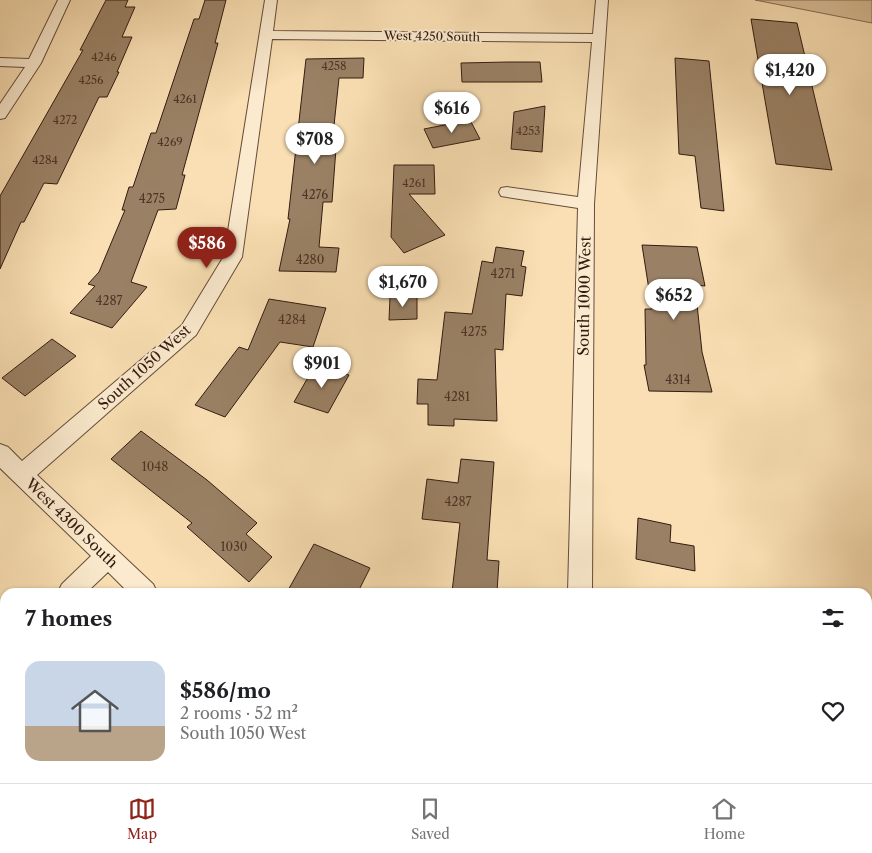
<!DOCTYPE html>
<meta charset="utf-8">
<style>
:root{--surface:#fff;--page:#f6f6f6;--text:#202124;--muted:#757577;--line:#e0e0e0;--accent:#8f2418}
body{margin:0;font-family:"Libre Caslon Text",serif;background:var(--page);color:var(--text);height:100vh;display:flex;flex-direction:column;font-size:19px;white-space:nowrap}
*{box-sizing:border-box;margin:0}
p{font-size:16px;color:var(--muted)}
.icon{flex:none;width:28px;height:28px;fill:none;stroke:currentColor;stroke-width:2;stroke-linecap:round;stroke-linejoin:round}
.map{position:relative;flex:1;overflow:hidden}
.side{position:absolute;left:0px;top:588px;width:872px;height:196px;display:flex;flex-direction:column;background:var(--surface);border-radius:15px 15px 0 0;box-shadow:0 1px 4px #0004}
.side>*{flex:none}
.price{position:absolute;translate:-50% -42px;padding:0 11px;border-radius:18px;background:#fff;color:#222;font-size:16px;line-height:32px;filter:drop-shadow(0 1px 2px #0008)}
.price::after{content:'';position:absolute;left:50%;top:30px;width:15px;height:11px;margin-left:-8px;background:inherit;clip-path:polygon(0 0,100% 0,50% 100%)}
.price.active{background:var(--accent);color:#fff}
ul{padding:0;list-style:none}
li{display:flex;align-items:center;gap:15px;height:125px;padding:0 25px}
li span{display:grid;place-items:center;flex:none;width:140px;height:100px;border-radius:15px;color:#555}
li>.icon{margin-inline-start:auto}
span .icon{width:60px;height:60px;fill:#fffc;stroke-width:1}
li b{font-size:21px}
h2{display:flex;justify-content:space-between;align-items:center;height:60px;padding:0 25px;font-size:21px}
.dock{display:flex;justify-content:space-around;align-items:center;height:70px;border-top:1px solid var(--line);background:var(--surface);font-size:14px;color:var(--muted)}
.dock a{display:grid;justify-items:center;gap:2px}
.dock .active{color:var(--accent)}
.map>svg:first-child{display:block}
.green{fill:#d8be97;stroke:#866c54}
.building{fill:#9a8165;stroke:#341b11}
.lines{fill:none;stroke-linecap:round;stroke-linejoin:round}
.street-casing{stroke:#654c3a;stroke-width:2}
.street{fill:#fbeace;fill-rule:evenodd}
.labels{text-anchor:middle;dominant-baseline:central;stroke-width:4;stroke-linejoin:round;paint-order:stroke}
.far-number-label{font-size:11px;fill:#4e3426}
.far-street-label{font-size:12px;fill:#341b11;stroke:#fbeace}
.number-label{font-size:12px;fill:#4e3426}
.street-label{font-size:15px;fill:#341b11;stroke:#fbeace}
</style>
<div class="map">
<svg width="872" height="783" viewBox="0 0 872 783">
<rect width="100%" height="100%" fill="#f9dfb3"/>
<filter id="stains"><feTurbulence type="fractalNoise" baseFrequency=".004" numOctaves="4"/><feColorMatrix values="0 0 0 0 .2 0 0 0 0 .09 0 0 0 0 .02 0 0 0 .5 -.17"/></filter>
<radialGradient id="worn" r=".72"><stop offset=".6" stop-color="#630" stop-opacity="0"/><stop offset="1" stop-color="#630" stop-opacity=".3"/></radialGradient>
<!-- green -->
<path class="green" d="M755,0H872V23Z"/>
<!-- building -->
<g class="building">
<path d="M106,0H128L125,7H135L122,37H132L117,72H119L107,97H99L57,184L44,183L24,222H21L0,269V196L83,50H80Z"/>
<path d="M205,0H226L215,43H218L182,175H185L176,209L158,210L131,282L147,287L112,328L70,313L95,286L88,284L99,272L125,210H122L129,187H133L151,133H156L194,19H199Z"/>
<path d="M751,19L797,23L832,170L776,164Z"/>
<path d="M364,58L363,78H339L333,135H337L332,202H323L319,247L339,248L336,272L279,271L290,219H288L306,59Z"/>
<path d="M675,58L709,61L724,211L701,208L695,156L679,154Z"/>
<path d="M508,62H540L542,82H462L461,63Z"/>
<path d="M545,106L542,152L511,149L514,112Z"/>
<path d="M470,120L480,139L433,148L424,129Z"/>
<path d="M394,165H434L435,194H409L445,235L404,253L391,237Z"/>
<path d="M642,245L697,247L705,286L695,285L702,352L712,392L649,391L644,365H646L645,309H652Z"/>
<path d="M496,247L524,251L521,266L526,267L522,296L506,294L503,350L495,349L497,421L454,419V426L428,425V404H417L418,379L437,380L445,312L472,314L482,261L493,263Z"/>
<path d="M390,297H417V319L389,320Z"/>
<path d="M269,299L326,308L313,347L280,342L225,417L195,405L239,347L248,350Z"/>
<path d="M52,339L76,356L25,396L2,378Z"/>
<path d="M315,365L349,375L328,413L294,402Z"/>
<path d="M141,431L207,480L257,523L246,534L272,557L249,582L187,527L192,523L111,459Z"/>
<path d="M461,459L494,462L487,560L499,561L497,592H452L460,523L422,519L427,479L458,483Z"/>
<path d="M638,518L671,525L670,542L694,546L695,571L636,559Z"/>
<path d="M314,544L370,568L358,592H287Z"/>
</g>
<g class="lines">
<!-- street casing -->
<g class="street-casing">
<g id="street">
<path d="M58,0H70L41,63L5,118L0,119V104L25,67L0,66V58L29,59Z"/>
<path d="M265,0H277L273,31L593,34L596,0H608L594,204L592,592H568L578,208L507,197L501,196L499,192L501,188L507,187L578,197L592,42L272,39L242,257L196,335L37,475L153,584L157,592H128L108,572L87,592H58L62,584L91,556L0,468V444L8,447L22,461L182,325L224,256Z"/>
<path d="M5,641V670L0,672V643Z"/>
<rect x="565" y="779" width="28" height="4"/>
</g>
</g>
<!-- street -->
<use href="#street" class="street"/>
</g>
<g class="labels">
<!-- far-number labels -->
<g class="far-number-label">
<text x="104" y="57">4246</text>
<text x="334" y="66">4258</text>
<text x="91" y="80">4256</text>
<text x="185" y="99">4261</text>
<text x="65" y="120">4272</text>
<text x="528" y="131">4253</text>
<text x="170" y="142">4269</text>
<text x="45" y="160">4284</text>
<text x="414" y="183">4261</text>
</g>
<!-- far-street labels -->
<g class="far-street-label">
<text transform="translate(432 36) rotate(1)">West 4250 South</text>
</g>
<!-- number labels -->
<g class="number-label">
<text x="315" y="194">4276</text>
<text x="152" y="198">4275</text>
<text x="310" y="259">4280</text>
<text x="503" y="273">4271</text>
<text x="109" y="300">4287</text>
<text x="292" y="319">4284</text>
<text x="474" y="331">4275</text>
<text x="678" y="379">4314</text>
<text x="457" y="396">4281</text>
<text x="155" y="466">1048</text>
<text x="458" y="501">4287</text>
<text x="234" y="546">1030</text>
</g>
<!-- street labels -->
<g class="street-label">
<text transform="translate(584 296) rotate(-89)">South 1000 West</text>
<text transform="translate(144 367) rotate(-42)">South 1050 West</text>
<text transform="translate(72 523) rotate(44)">West 4300 South</text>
</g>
</g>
<rect width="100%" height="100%" filter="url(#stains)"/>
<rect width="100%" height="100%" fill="url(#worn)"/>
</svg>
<b class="price" style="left:790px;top:96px">$1,420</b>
<b class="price" style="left:452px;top:134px">$616</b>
<b class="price" style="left:315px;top:165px">$708</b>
<b class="price active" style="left:207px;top:269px">$586</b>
<b class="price" style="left:403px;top:308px">$1,670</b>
<b class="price" style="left:674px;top:321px">$652</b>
<b class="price" style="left:322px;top:389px">$901</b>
<section class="side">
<h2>7 homes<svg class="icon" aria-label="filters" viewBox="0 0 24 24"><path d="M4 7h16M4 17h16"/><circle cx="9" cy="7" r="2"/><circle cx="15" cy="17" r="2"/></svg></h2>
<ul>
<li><span style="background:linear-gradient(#c9d6e8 65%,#b9a48a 0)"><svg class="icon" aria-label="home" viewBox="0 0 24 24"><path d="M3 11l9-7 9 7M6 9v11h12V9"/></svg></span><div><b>$586/mo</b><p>2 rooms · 52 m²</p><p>South 1050 West</p></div><svg class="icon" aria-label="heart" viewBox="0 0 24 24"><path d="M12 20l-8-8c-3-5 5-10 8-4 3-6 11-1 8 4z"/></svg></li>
</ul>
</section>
</div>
<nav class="dock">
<a class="active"><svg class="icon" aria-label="map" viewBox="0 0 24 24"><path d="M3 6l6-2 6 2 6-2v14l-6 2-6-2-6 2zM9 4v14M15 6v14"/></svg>Map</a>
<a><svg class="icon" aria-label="saved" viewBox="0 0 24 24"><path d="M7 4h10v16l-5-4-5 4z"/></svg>Saved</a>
<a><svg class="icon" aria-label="home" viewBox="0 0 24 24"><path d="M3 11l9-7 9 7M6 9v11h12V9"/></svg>Home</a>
</nav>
